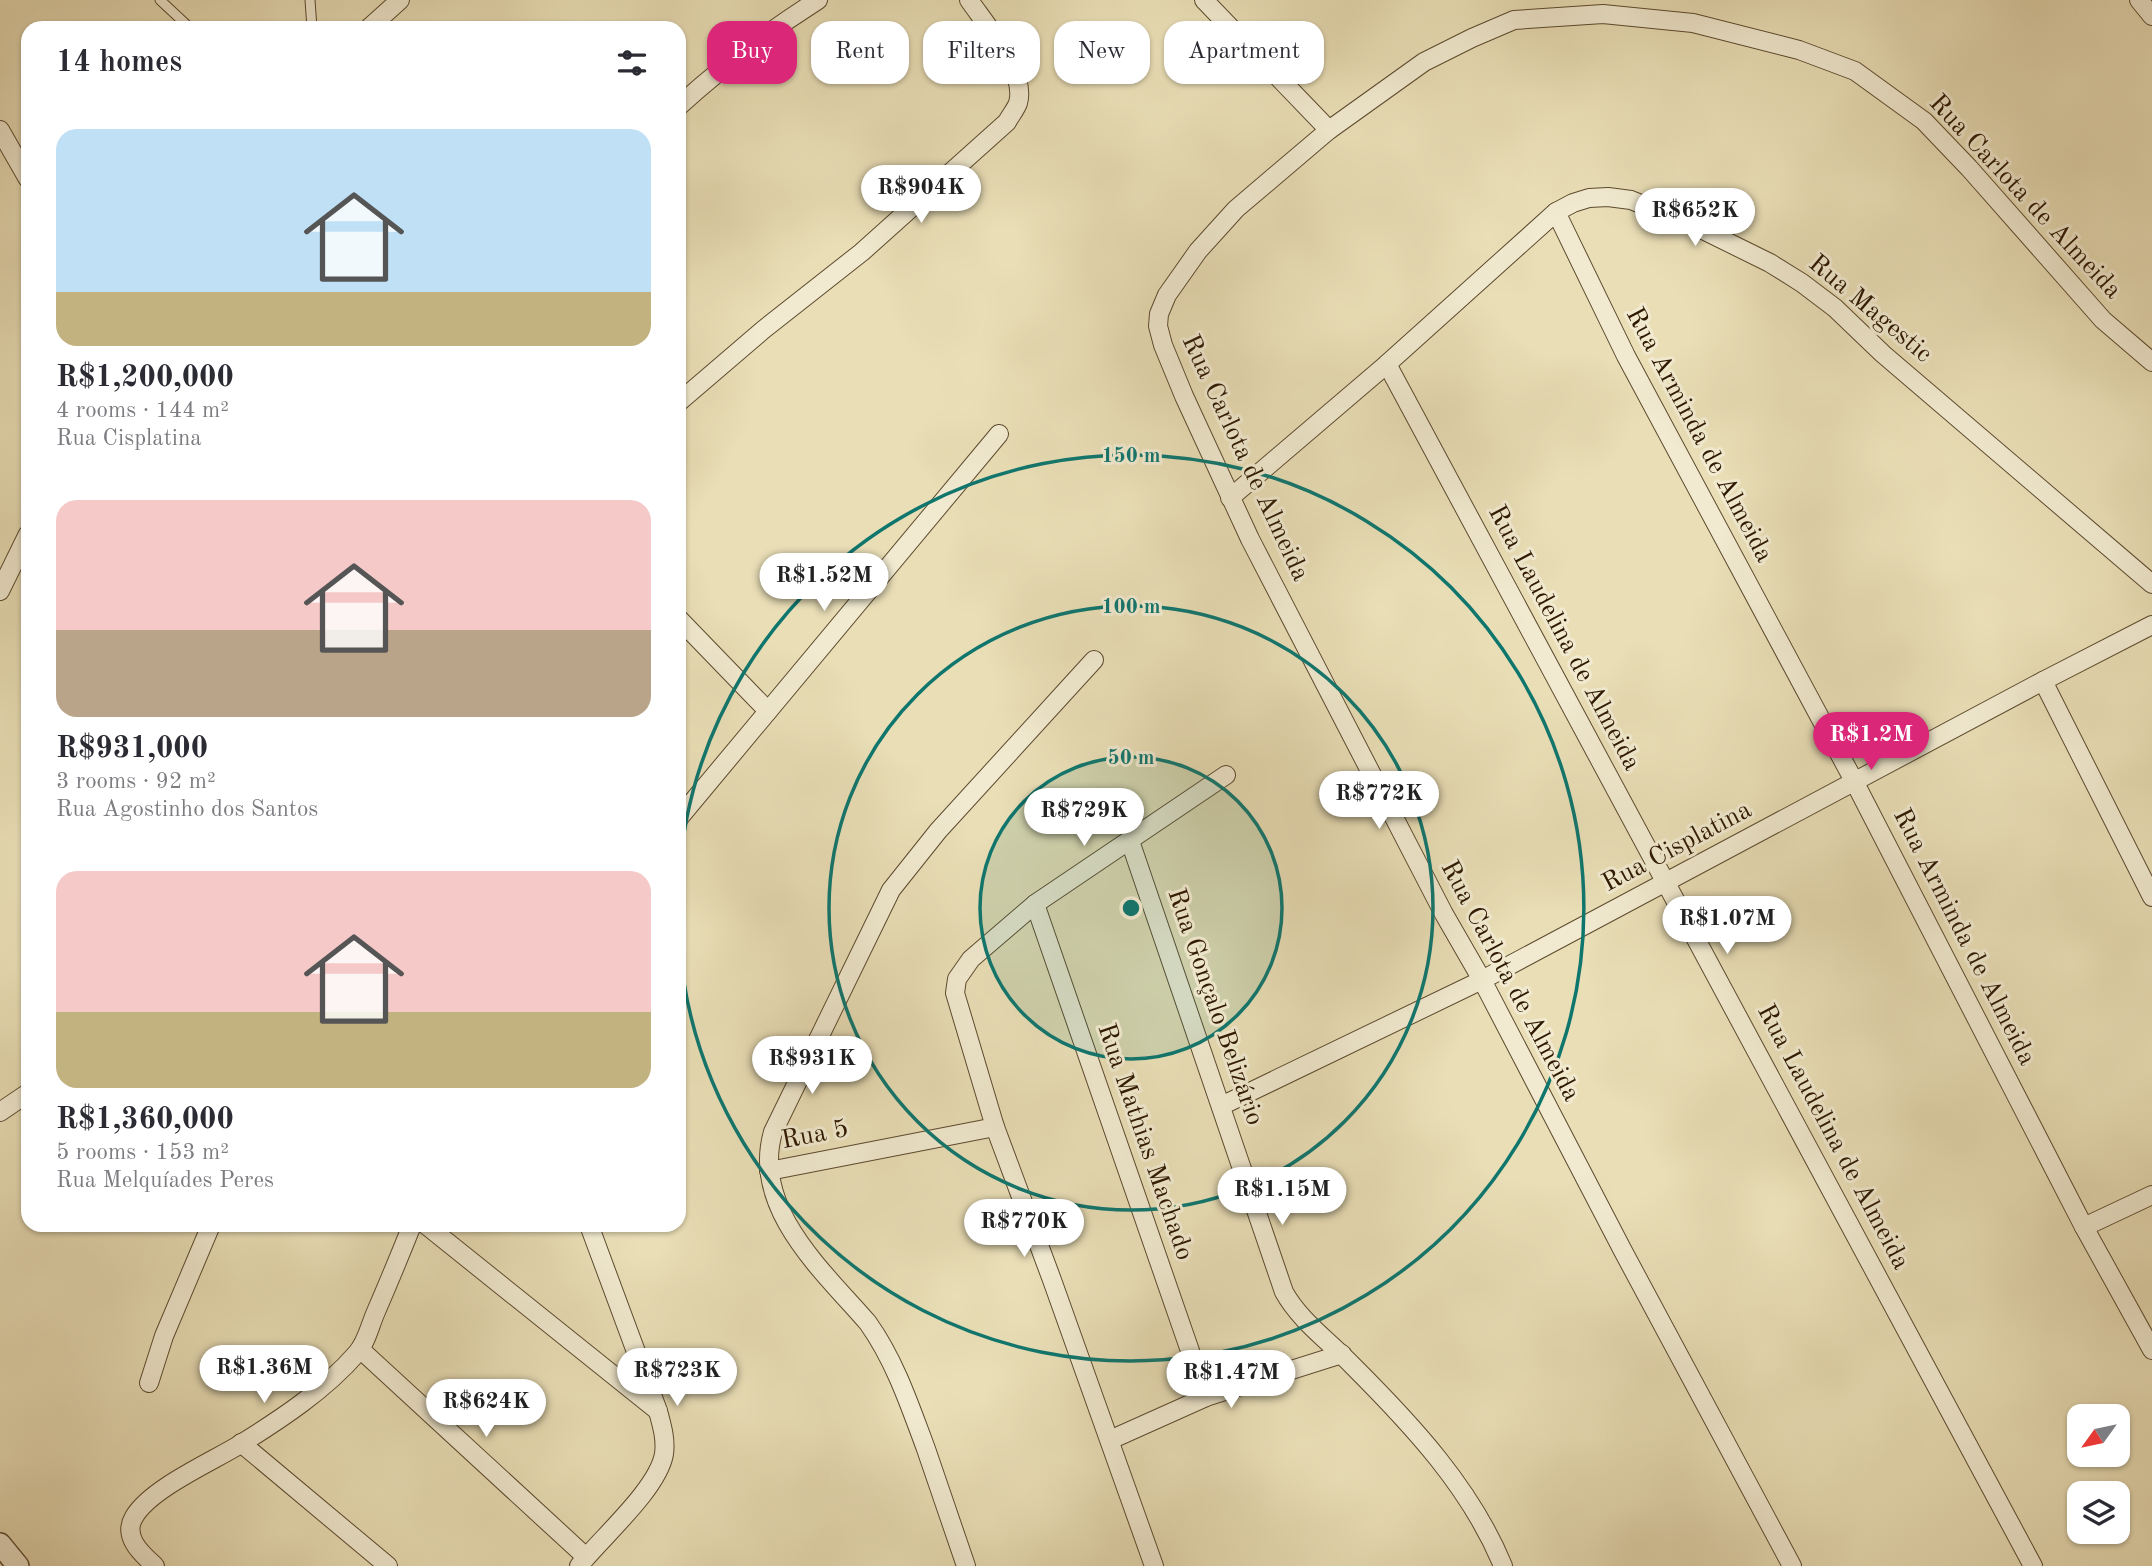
<!DOCTYPE html>
<meta charset="utf-8">
<style>
:root{--surface:#fff;--page:#f7f7f7;--text:#2b2b33;--muted:#7c7c81;--accent:#db2777}
body{margin:0;font-family:"Old Standard TT",serif;background:var(--page);color:var(--text);height:100vh;display:flex;flex-direction:column;font-size:26px;white-space:nowrap}
*{box-sizing:border-box;margin:0}
p{font-size:23px;color:var(--muted)}
.icon{flex:none;width:38px;height:38px;fill:none;stroke:currentColor;stroke-width:2;stroke-linecap:round;stroke-linejoin:round}
.map{position:relative;flex:1;overflow:hidden}
.panel{position:absolute;left:21px;top:21px;width:665px;height:1211px;display:flex;flex-direction:column;background:var(--surface);border-radius:21px;box-shadow:0 2px 5px #0004}
.panel>*{flex:none}
.top-card{position:absolute;left:707px;top:21px;width:665px;height:63px;display:flex;gap:14px}
.needle{width:46px;rotate:237deg}
.buttons{position:absolute;left:2067px;top:1404px;display:grid;gap:14px}
.buttons a{display:grid;place-items:center;width:63px;height:63px;border-radius:14px;background:var(--surface);box-shadow:0 2px 5px #0004;font-size:35px}
.price{position:absolute;translate:-50% -60px;padding:0 16px;border-radius:24px;background:#fff;color:#222;font-size:23px;line-height:46px;filter:drop-shadow(0 2px 4px #0008)}
.price::after{content:'';position:absolute;left:50%;top:42px;width:21px;height:16px;margin-left:-10px;background:inherit;clip-path:polygon(0 0,100% 0,50% 100%)}
.price.current{background:var(--accent);color:#fff}
ul{padding:0;list-style:none}
li{display:grid;align-content:center;gap:14px;height:371px;padding:0 35px}
li span{display:grid;place-items:center;height:217px;border-radius:21px;color:#555}
li>.icon{margin-inline-start:auto}
span .icon{width:126px;height:126px;fill:#fffc;stroke-width:1}
li b{font-size:30px}
h2{display:flex;justify-content:space-between;align-items:center;height:84px;padding:0 35px;font-size:30px}
.chip{padding:0 24px;border-radius:21px;background:var(--surface);box-shadow:0 2px 5px #0004;font-size:24px;line-height:63px}
.chip.current{background:var(--accent);color:#fff}
.map>svg:first-child{display:block}
.lines{fill:none;stroke-linecap:round;stroke-linejoin:round}
.service-casing{stroke:#5c4a2e;stroke-width:11}
.minor-casing{stroke:#5c4a2e;stroke-width:20}
.tertiary-casing{stroke:#5c4a2e;stroke-width:24}
.service{stroke:#f1ead0;stroke-width:9}
.minor{stroke:#f1ead0;stroke-width:18}
.tertiary{stroke:#f1ead0;stroke-width:21}
.ring{fill:none;stroke:#0f766e;stroke-width:3.5}
.labels{text-anchor:middle;dominant-baseline:central;stroke-width:6;stroke-linejoin:round;paint-order:stroke}
.street-label{font-size:26px;fill:#2d1800;stroke:#f1ead0}
.centre{fill:#0f766e;stroke:#f1ead0;stroke-width:3.5}
.ring-label{font-size:21px;text-anchor:middle;font-weight:bold;fill:#0f766e;stroke:#f1ead0;stroke-width:6;stroke-linejoin:round;paint-order:stroke}
</style>
<div class="map">
<svg width="2152" height="1566" viewBox="0 0 2152 1566">
<rect width="100%" height="100%" fill="#e9deb6"/>
<filter id="stains"><feTurbulence type="fractalNoise" baseFrequency=".00286" numOctaves="4"/><feColorMatrix values="0 0 0 0 .2 0 0 0 0 .09 0 0 0 0 .02 0 0 0 .5 -.17"/></filter>
<radialGradient id="worn" r=".72"><stop offset=".6" stop-color="#630" stop-opacity="0"/><stop offset="1" stop-color="#630" stop-opacity=".3"/></radialGradient>
<g class="lines">
<!-- service casing -->
<g class="service-casing">
<g id="service">
<path d="M160,0L190,28"/>
<path d="M310,0L312,28"/>
</g>
</g>
<!-- minor casing -->
<g class="minor-casing">
<g id="minor">
<path d="M1204,0L1329,130"/>
<path d="M2139,0L2152,16"/>
<path d="M369,28L400,0"/>
<path d="M679,106C722,67 769,31 818,0"/>
<path d="M0,130L28,179"/>
<path d="M1556,212L1626,356L1854,781L2084,1227L2152,1350"/>
<path d="M1387,364L2033,1566"/>
<path d="M679,402L763,330L862,252L1007,122C1010,116 1016,109 1018,103C1027,72 986,25 969,0"/>
<path d="M1230,498L1387,364L1556,212L1573,203L1589,198L1608,197L1631,200L1699,228L1770,263L1802,283L1835,308L1883,354L2152,584"/>
<path d="M0,591L28,534"/>
<path d="M679,619L768,711"/>
<path d="M2043,681L2152,897"/>
<path d="M679,818L999,434"/>
<path d="M1130,841L1284,1292C1300,1321 1330,1342 1353,1366C1412,1425 1471,1488 1503,1566"/>
<path d="M1035,904L1206,1397"/>
<path d="M1221,1106L1482,980L2043,681L2152,625"/>
<path d="M0,1112L28,1093"/>
<path d="M769,1171L995,1127"/>
<path d="M426,1225L658,1411"/>
<path d="M2084,1227L2152,1195"/>
<path d="M360,1349L586,1557"/>
<path d="M149,1383L164,1336L211,1225"/>
<path d="M1110,1440L1206,1397L1342,1354"/>
<path d="M241,1443L388,1566"/>
<path d="M155,1566C142,1554 122,1537 134,1517C150,1489 211,1462 239,1445C281,1419 325,1390 357,1353C366,1343 370,1326 375,1314C388,1284 400,1255 412,1225"/>
<path d="M579,1566C601,1538 658,1489 664,1454C666,1439 662,1426 658,1411L589,1225"/>
<path d="M966,1566C953,1527 939,1488 926,1449C910,1406 895,1361 868,1323C823,1271 751,1208 773,1132L891,890L938,831L1094,660"/>
<path d="M1154,1566L1052,1280L995,1127L955,993L957,979L971,959L1035,904L1226,775"/>
<path d="M1792,1566L1623,1251L1482,980L1444,914L1250,539L1184,396L1163,345L1158,326L1159,314L1167,295L1198,251L1236,209L1329,130L1424,62L1472,38L1514,20L1603,14L1693,23L1799,50L1855,71L1924,121L1969,168L2103,320L2152,362"/>
</g>
</g>
<!-- tertiary casing -->
<g class="tertiary-casing">
<path id="tertiary" d="M0,1544L18,1566"/>
</g>
<!-- service -->
<use href="#service" class="service"/>
<!-- minor -->
<use href="#minor" class="minor"/>
<!-- tertiary -->
<use href="#tertiary" class="tertiary"/>
</g>
<!-- distance rings -->
<circle cx="1131" cy="908" r="151" fill="#0f766e" fill-opacity=".12"/>
<g class="ring">
<circle cx="1131" cy="908" r="151"/>
<circle cx="1131" cy="908" r="302"/>
<path d="M679 876A453 453 0 1 1 679 940"/>
</g>
<g class="labels">
<!-- street labels -->
<g class="street-label">
<text transform="translate(2025 197) rotate(47)">Rua Carlota de Almeida</text>
<text transform="translate(1870 309) rotate(40)">Rua Magestic</text>
<text transform="translate(1699 435) rotate(62)">Rua Arminda de Almeida</text>
<text transform="translate(1245 458) rotate(65)">Rua Carlota de Almeida</text>
<text transform="translate(1564 638) rotate(62)">Rua Laudelina de Almeida</text>
<text transform="translate(1677 847) rotate(-28)">Rua Cisplatina</text>
<text transform="translate(1964 937) rotate(63)">Rua Arminda de Almeida</text>
<text transform="translate(1510 981) rotate(62)">Rua Carlota de Almeida</text>
<text transform="translate(1215 1007) rotate(71)">Rua Gonçalo Belizário</text>
<text transform="translate(815 1135) rotate(-11)">Rua 5</text>
<text transform="translate(1833 1137) rotate(62)">Rua Laudelina de Almeida</text>
<text transform="translate(1145 1142) rotate(71)">Rua Mathias Machado</text>
</g>
</g>
<circle cx="1131" cy="908" r="10" class="centre"/>
<g class="ring-label">
<text x="1131" y="462">150 m</text>
<text x="1131" y="613">100 m</text>
<text x="1131" y="764">50 m</text>
</g>
<rect width="100%" height="100%" filter="url(#stains)"/>
<rect width="100%" height="100%" fill="url(#worn)"/>
</svg>
<div class="buttons">
<a><svg class="needle" viewBox="-14 -14 28 28"><path d="M0-13l5 13h-10z" fill="#e53935"/><path d="M0 13l5-13h-10z" fill="#7c7c81"/></svg></a>
<a><svg class="icon" aria-label="layers" viewBox="0 0 24 24"><path d="M12 4l9 5-9 5-9-5zM3 14l9 5 9-5"/></svg></a>
</div>
<b class="price" style="left:921px;top:225px">R$904K</b>
<b class="price" style="left:1695px;top:248px">R$652K</b>
<b class="price" style="left:824px;top:613px">R$1.52M</b>
<b class="price current" style="left:1871px;top:772px">R$1.2M</b>
<b class="price" style="left:1379px;top:831px">R$772K</b>
<b class="price" style="left:1084px;top:848px">R$729K</b>
<b class="price" style="left:1727px;top:956px">R$1.07M</b>
<b class="price" style="left:812px;top:1096px">R$931K</b>
<b class="price" style="left:1282px;top:1227px">R$1.15M</b>
<b class="price" style="left:1024px;top:1259px">R$770K</b>
<b class="price" style="left:264px;top:1405px">R$1.36M</b>
<b class="price" style="left:677px;top:1408px">R$723K</b>
<b class="price" style="left:1231px;top:1410px">R$1.47M</b>
<b class="price" style="left:486px;top:1439px">R$624K</b>
<div class="top-card">
<a class="chip current">Buy</a>
<a class="chip">Rent</a>
<a class="chip">Filters</a>
<a class="chip">New</a>
<a class="chip">Apartment</a>
</div>
<section class="panel">
<h2>14 homes<svg class="icon" aria-label="filters" viewBox="0 0 24 24"><path d="M4 7h16M4 17h16"/><circle cx="9" cy="7" r="2"/><circle cx="15" cy="17" r="2"/></svg></h2>
<ul>
<li><span style="background:linear-gradient(#bfe0f5 75%,#c2b280 0)"><svg class="icon" aria-label="home" viewBox="0 0 24 24"><path d="M3 11l9-7 9 7M6 9v11h12V9"/></svg></span><div><b>R$1,200,000</b><p>4 rooms · 144 m²</p><p>Rua Cisplatina</p></div></li>
<li><span style="background:linear-gradient(#f6c9c9 60%,#b9a48a 0)"><svg class="icon" aria-label="home" viewBox="0 0 24 24"><path d="M3 11l9-7 9 7M6 9v11h12V9"/></svg></span><div><b>R$931,000</b><p>3 rooms · 92 m²</p><p>Rua Agostinho dos Santos</p></div></li>
<li><span style="background:linear-gradient(#f6c9c9 65%,#c2b280 0)"><svg class="icon" aria-label="home" viewBox="0 0 24 24"><path d="M3 11l9-7 9 7M6 9v11h12V9"/></svg></span><div><b>R$1,360,000</b><p>5 rooms · 153 m²</p><p>Rua Melquíades Peres</p></div></li>
</ul>
</section>
</div>
